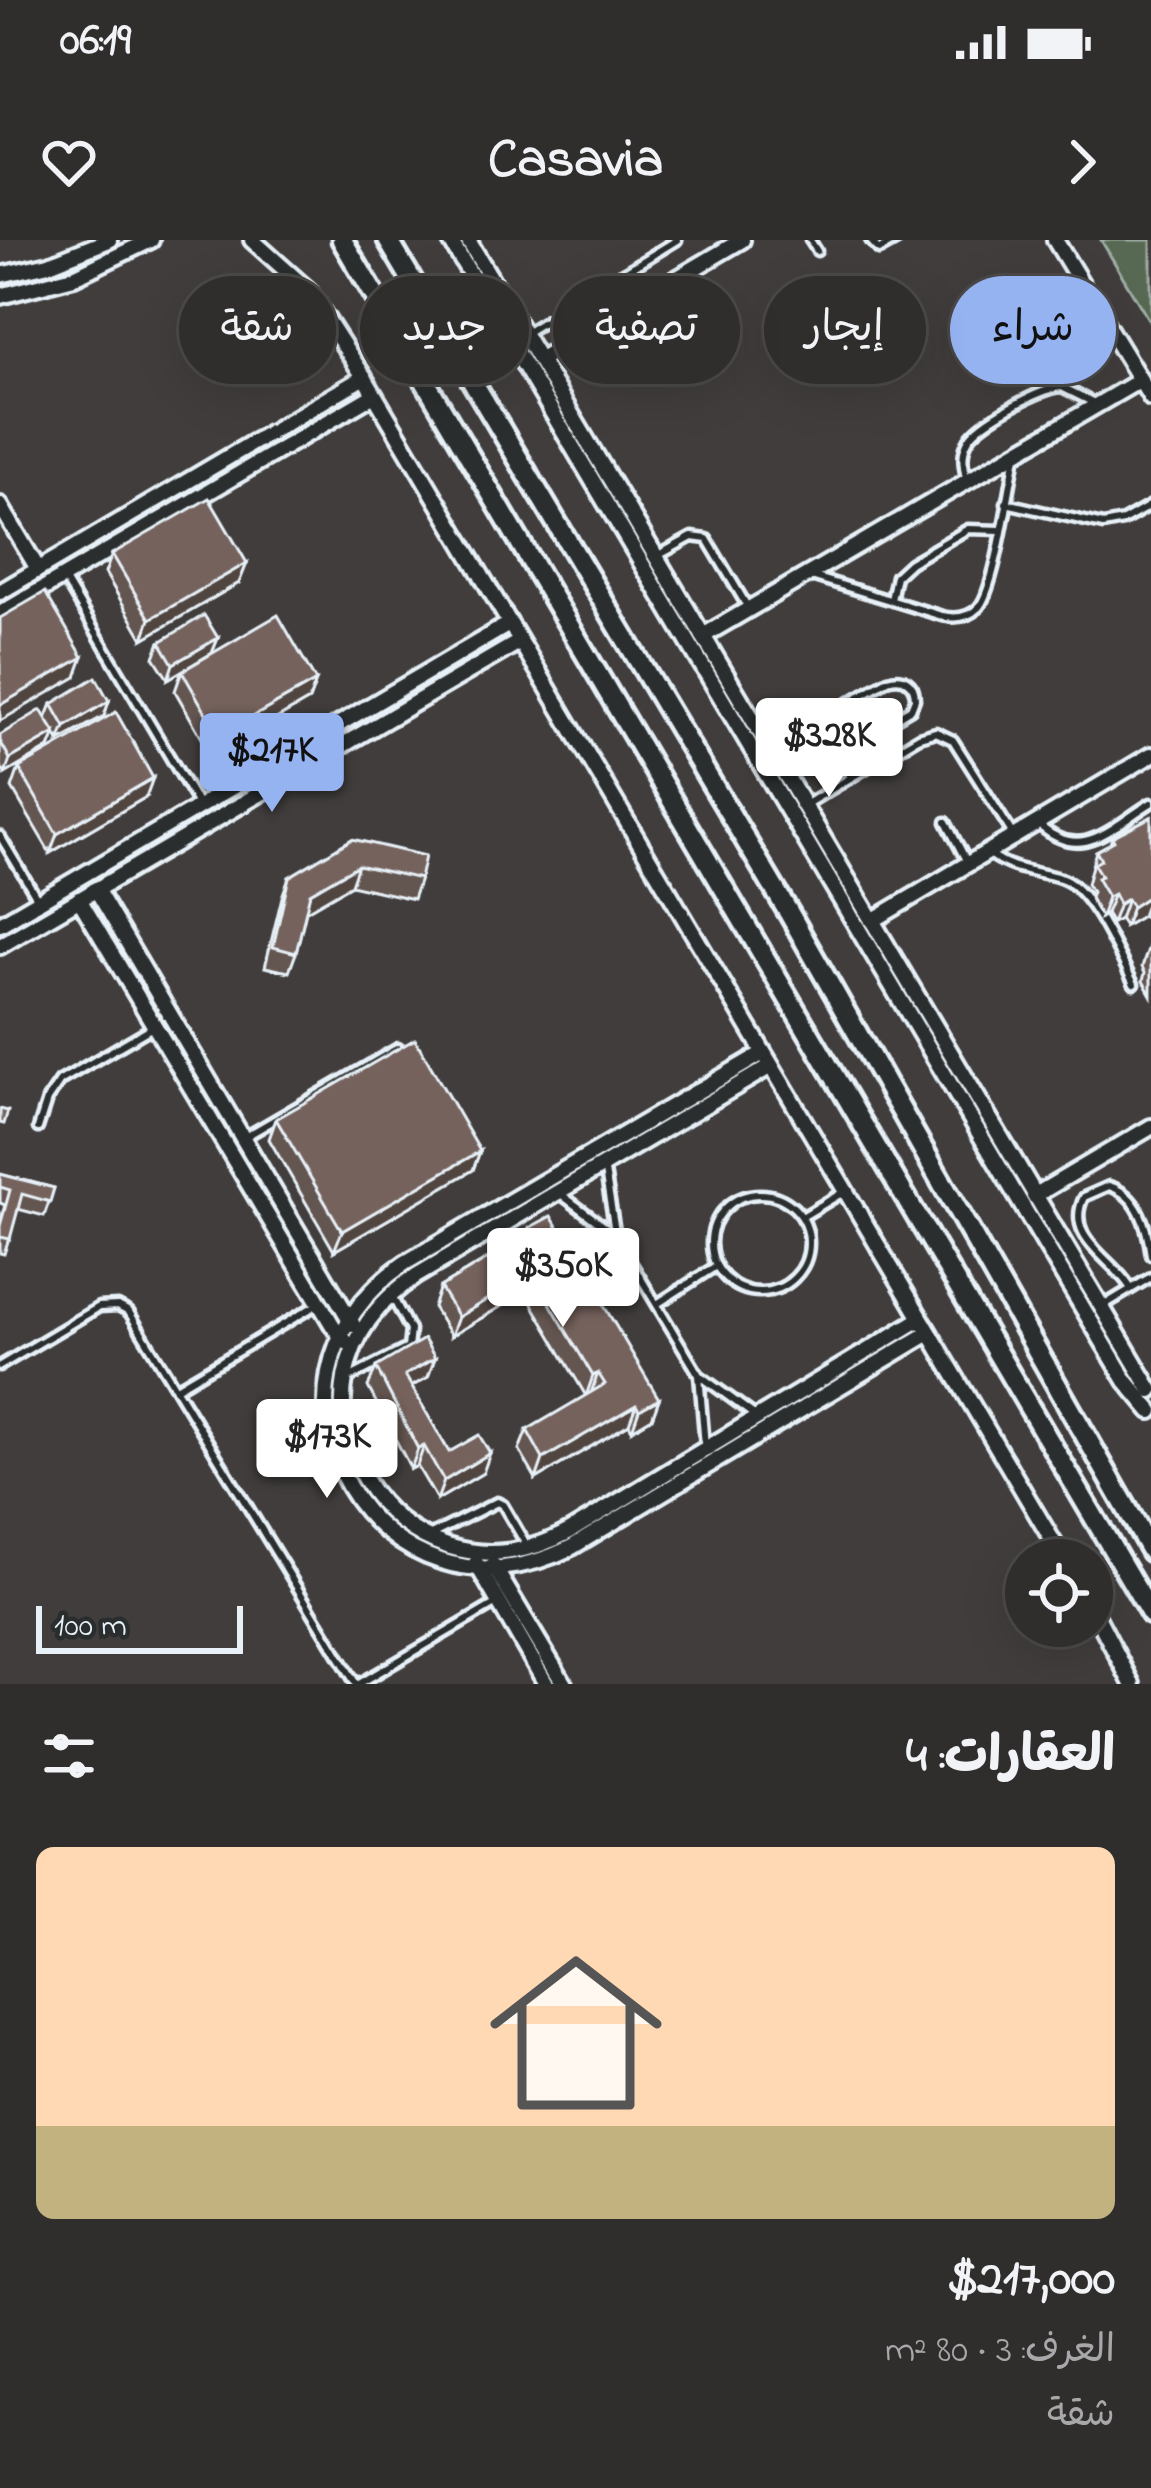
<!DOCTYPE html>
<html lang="ar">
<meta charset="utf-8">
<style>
:root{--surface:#302e2d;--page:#3c3a39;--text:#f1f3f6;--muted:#a8a8aa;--line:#4b4a49;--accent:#95b2f1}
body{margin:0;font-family:"Indie Flower","Playpen Sans Arabic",sans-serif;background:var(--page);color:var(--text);direction:rtl;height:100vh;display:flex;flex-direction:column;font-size:45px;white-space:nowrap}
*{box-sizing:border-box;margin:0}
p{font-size:39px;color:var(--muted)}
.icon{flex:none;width:66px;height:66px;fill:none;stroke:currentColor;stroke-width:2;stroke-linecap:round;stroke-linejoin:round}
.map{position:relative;height:1444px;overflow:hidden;direction:ltr}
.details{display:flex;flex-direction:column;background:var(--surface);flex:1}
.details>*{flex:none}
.top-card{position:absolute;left:36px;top:36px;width:1080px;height:108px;direction:rtl;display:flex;gap:24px}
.buttons{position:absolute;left:1005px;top:1299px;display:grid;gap:24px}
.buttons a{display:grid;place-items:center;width:108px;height:108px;border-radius:50%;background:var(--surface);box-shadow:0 12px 48px #0002,0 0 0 3px var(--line);font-size:60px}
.scale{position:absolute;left:36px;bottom:30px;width:207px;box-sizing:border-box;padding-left:12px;border:6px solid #e8f1f8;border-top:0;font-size:33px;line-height:42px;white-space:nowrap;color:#e8f1f8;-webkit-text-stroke:9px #2a2d2e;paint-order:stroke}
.price{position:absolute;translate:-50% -102px;padding:0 27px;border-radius:12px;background:#fff;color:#222;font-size:39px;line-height:78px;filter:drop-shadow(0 3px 6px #0008)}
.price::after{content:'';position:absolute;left:50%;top:72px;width:36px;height:27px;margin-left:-18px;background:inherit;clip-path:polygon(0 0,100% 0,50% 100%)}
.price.selected{background:var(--accent);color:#111}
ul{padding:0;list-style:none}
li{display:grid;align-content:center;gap:24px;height:636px;padding:0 36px}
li+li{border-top:3px solid var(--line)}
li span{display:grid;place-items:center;height:372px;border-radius:18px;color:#555}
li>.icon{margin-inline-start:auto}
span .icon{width:216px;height:216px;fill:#fffc;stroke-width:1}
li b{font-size:51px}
h2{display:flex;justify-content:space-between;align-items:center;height:144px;padding:0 36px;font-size:51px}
.pill{padding:0 42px;border-radius:54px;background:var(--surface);box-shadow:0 12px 48px #0002,0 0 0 3px var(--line);font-size:42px;line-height:108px}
.pill.selected{background:var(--accent);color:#111}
.status{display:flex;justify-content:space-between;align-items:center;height:84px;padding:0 60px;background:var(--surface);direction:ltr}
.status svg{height:33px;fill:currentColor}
header{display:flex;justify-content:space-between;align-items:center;height:156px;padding:0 36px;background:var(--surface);font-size:54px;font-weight:700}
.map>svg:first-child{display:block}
.green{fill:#586952;stroke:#a0ada5;stroke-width:3}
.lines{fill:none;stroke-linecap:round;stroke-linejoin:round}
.lane-casing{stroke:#e8f1f8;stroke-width:15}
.street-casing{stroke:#e8f1f8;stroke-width:22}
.secondary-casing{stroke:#e8f1f8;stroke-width:27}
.lane{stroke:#2a2d2e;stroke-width:6}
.street{stroke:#2a2d2e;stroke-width:14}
.secondary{stroke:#2a2d2e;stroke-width:18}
.wall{fill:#645450;stroke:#e8f1f8;stroke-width:3}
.shaded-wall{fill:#514541;stroke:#e8f1f8;stroke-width:3}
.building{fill:#74625d;stroke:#e8f1f8;stroke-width:3}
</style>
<div class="status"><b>06:19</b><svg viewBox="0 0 49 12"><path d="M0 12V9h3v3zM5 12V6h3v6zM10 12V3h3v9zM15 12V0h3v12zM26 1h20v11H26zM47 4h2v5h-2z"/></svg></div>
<header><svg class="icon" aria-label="forward" viewBox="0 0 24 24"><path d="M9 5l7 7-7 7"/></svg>Casavia<svg class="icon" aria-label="heart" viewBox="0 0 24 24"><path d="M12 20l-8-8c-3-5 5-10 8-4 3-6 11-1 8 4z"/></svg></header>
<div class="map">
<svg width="1151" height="1444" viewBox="0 0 1151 1444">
<rect width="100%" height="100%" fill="#403d3c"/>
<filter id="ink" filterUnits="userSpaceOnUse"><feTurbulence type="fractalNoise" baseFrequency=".00833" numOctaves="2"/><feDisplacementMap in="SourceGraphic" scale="24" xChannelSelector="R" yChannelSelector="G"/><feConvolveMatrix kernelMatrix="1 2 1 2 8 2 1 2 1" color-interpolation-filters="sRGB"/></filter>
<g filter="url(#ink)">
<!-- green -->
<path class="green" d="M1101,0H1151V84Z"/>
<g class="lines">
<!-- lane casing -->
<g class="lane-casing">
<g id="lane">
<path d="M810,0L817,11"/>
<path d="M870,0L879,10L897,0"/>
<path d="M527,92L677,0"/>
<path d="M966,238C963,224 961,212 969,199C980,181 1041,148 1062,147L1094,163"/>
<path d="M1006,263L1103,285L1123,281L1151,265"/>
<path d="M659,315L692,297L707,299L747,366"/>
<path d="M811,336L942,376C955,379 968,378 978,368C995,352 1010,244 1016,216"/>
<path d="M65,340L199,566"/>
<path d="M891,360L896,336L910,323L968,289L1001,290"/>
<path d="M804,488L888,440C903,435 915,442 915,459L911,469L846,508L843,521L851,537"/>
<path d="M805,565L919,497L936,492L953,500L1012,593"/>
<path d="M946,582L966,620"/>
<path d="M1039,585C1082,623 1110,588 1151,563"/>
<path d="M0,596L37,658"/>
<path d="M990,614C1014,632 1034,630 1060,638C1091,647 1119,716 1134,744"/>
<path d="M38,888L47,860L60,841L151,788"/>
<path d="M245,897L398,808"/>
<path d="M604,925L616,997L699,1135L705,1206"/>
<path d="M558,952L614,994"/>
<circle cx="760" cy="1003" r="49"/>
<path d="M802,977L845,951"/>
<path d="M1131,1049C1115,1019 1063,999 1084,957L1109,946C1139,955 1147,987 1151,1015"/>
<path d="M657,1064L716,1026"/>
<path d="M1103,1066L1151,1037"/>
<path d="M0,1126L99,1067L118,1066L129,1072L356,1444"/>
<path d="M702,1137L754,1175"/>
<path d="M347,1139L408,1108L410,1090L395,1062"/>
<path d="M176,1148L318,1064"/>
<path d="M429,1296L497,1262L503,1265L527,1306"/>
<path d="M359,1444L495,1364"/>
</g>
</g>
<!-- street casing -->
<g class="street-casing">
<g id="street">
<path d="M252,0L308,50L364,137L1064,1320"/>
<path d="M450,0L1126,1141L1151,1171"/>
<path d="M468,0L1151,1150"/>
<path d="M1055,0L1151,158"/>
<path d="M0,35L49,24L109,0"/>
<path d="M0,56L74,37L151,0"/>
<path d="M539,120L742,0"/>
<path d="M0,265L38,329"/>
<path d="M0,352L364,137"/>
<path d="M0,374L374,155"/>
<path d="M703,396L1140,140"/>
<path d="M96,649L353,1085"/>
<path d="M79,659L333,1086L346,1102"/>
<path d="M872,681L1151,515"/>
<path d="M0,684L509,384"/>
<path d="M0,706L519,402"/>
<path d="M763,813L405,1023C227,1145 379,1404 572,1307L929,1093"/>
<path d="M771,826L416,1036C250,1145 395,1386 570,1291L920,1079"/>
<path d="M1034,956L1151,887"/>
<path d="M476,1323L546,1444"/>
<path d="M493,1325L564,1444"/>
<path d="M1092,1367L1132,1444"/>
</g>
</g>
<!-- secondary casing -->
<g class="secondary-casing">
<g id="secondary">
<path d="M342,0L1151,1374"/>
<path d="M388,0L789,673L1151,1311"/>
</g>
</g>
<!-- lane -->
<use href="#lane" class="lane"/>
<!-- street -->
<use href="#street" class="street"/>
<!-- secondary -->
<use href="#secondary" class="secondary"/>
</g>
<!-- wall -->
<g class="wall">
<path d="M112,314L247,323L239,343L143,399L105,333Z"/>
<path d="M218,398L212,413L316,441L309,460L212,516L175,451L182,431L168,439L154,417L160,402Z"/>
<path d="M109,461L104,476L59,501L55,493L49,508L5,534L0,525V495L46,479L52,464Z"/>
<path d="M19,528L146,557L50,613L12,548Z"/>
<path d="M1151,577V680L1142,676L1125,686L1120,679L1112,683L1106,673L1101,677L1090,658L1092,652L1087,644L1096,611L1110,604L1112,597Z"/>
<path d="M352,599L420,639L413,659L351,645L306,671L296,713L289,732L265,727L282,657L289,637Z"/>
<path d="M1151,700V755L1143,741L1145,733L1142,727Z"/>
<path d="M276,879L480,911L473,930L334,1011L269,899Z"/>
<path d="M0,934L54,948L44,976L18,969L4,1014L0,1013V982L5,965L0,963Z"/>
<path d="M529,988L659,1159L652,1178L632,1190L629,1184L536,1239L519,1210L527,1190L586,1156L532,1064L534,1058L529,1050L451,1096L433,1067L440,1047L526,996Z"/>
<path d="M435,1118L428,1137L411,1147L449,1212L483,1233L437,1260L417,1226L411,1229L368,1147L376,1127Z"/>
</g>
<!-- shaded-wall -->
<g class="shaded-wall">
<path d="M247,323L239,343L143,399L150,379Z"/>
<path d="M218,398L212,413L168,439L173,424Z"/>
<path d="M83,417L76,437L0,481V465Z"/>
<path d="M316,441L309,460L212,516L219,496Z"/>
<path d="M109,461L104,476L59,501L65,487Z"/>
<path d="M55,493L49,508L5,534L10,519Z"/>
<path d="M153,538L146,557L50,613L57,594Z"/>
<path d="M358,625L351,645L303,673L310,653Z"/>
<path d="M1114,654L1106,673L1101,677L1108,657Z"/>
<path d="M1149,656L1142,676L1125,686L1132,667Z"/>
<path d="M1127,659L1120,679L1112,683L1119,664Z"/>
<path d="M480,911L473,930L334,1011L342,991Z"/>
<path d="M536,1030L529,1050L451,1096L458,1077Z"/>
<path d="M435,1118L428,1137L397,1155L405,1135Z"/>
<path d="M598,1133L591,1153L586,1156L593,1136Z"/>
<path d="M659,1159L652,1178L632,1190L639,1170Z"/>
<path d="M636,1165L629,1184L536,1239L543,1219Z"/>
<path d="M424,1206L417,1226L411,1229L418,1209Z"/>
<path d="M490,1213L483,1233L437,1260L444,1241Z"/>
</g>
<!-- building -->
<g class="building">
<path d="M209,258L247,323L150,379L112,314Z"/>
<path d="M45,352L83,417L0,465V378Z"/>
<path d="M204,375L218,398L173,424L160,402Z"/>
<path d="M278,375L316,441L219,496L182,431Z"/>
<path d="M96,437L109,461L65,487L52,464Z"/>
<path d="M41,470L55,493L10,519L0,501V495Z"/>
<path d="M116,472L153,538L57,594L19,528Z"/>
<path d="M1151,577V657L1149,656L1132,667L1127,659L1119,664L1114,654L1108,657L1097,638L1101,636L1094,624L1101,620L1096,611L1114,601L1112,597Z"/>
<path d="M352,599L425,616L420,639L358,625L310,653L296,713L273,707L289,637Z"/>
<path d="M415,799L480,911L342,991L276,879Z"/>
<path d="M0,869L8,871L4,884L0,883Z"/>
<path d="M0,934L54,948L50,962L22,954L10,999L0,997V986L10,950L0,947Z"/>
<path d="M551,976L659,1159L639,1170L636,1165L543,1219L527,1190L605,1144L598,1133L593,1136L539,1045L543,1042L536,1030L458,1077L440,1047L532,993L529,988Z"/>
<path d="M424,1099L435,1118L405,1135L449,1212L479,1195L490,1213L444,1241L424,1206L418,1209L376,1127Z"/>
</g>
</g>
</svg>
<div class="buttons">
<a><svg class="icon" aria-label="locate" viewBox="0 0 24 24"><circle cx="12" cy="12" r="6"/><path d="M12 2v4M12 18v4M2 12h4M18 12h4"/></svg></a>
</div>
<div class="scale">100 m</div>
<b class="price" style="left:829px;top:560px">$328K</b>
<b class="price selected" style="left:272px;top:575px">$217K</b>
<b class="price" style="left:563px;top:1090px">$350K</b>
<b class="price" style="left:327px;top:1261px">$173K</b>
<div class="top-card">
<a class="pill selected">شراء</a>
<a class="pill">إيجار</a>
<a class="pill">تصفية</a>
<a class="pill">جديد</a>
<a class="pill">شقة</a>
</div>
</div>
<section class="details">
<h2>العقارات: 4<svg class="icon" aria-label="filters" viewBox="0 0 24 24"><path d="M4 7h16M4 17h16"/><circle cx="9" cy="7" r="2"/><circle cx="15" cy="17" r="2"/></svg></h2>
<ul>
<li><span style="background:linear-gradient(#ffd9b3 75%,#c2b280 0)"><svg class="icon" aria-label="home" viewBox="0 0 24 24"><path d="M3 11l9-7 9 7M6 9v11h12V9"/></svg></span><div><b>$217,000</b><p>الغرف: 3 · 80 m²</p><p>شقة</p></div></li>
</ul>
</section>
